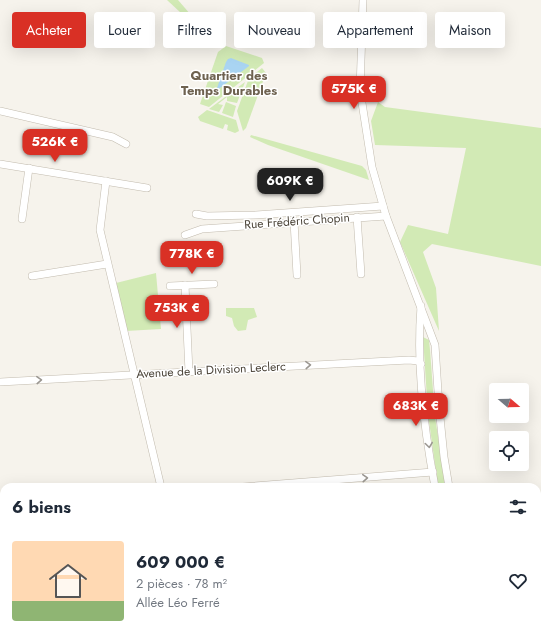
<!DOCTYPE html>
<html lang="fr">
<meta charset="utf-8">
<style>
:root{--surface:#fff;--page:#f6f6f7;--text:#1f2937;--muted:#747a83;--accent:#d93025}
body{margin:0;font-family:Jost,sans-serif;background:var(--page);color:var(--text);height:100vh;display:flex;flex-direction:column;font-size:15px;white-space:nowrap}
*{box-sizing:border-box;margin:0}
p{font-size:13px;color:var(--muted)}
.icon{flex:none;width:22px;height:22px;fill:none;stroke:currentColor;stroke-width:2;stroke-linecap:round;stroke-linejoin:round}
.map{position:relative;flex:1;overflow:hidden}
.side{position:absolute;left:0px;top:483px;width:541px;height:156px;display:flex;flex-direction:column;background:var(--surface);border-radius:12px 12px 0 0;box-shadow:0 4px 16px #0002}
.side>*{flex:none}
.top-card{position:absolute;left:12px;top:12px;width:517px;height:36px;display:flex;gap:8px}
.needle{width:26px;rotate:109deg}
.fabs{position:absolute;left:489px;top:383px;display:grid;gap:8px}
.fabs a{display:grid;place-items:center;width:40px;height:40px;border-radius:4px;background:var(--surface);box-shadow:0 4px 16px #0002;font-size:20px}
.price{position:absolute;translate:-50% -34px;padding:0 9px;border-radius:8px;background:var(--accent);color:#fff;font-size:13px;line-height:26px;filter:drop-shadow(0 1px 2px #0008)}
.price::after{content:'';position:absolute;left:50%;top:24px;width:12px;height:9px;margin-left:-6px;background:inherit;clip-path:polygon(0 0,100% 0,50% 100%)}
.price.current{background:#222;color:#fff}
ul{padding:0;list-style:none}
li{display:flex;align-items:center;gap:12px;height:100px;padding:0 12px}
li span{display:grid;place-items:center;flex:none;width:112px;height:80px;border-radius:4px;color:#555}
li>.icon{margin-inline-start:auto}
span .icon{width:48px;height:48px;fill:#fffc;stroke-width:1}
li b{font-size:17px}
h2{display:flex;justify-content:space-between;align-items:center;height:48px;padding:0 12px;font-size:17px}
.pill{padding:0 14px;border-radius:4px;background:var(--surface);box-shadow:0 4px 16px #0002;font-size:14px;line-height:36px}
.pill.current{background:var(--accent);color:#fff}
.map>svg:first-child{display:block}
.green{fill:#d2eab5}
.water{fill:#a9d4f2}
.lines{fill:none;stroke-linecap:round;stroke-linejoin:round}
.minor-casing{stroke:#c2bbae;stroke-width:8}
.minor{stroke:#fff;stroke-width:7}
.oneway{stroke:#9c9892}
.labels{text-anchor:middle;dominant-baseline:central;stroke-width:3;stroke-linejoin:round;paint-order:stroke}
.street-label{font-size:12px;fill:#4b4439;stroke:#fff}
.neighbourhood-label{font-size:13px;font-weight:bold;fill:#6e6250;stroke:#fff}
</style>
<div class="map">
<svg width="541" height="639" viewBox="0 0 541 639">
<rect width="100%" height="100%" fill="#f6f3ec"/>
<!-- green -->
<g class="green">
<path d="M167,0H178L210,37L209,39Z"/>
<path d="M226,46L262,58L264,63L209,107L200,104L218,52Z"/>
<path d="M262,68L266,73L246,128L243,131L237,111L249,78Z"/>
<path d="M245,82L237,103L227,101V97L218,104L223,105L219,112L209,109Z"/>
<path d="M226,102L236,106L233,117L222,113Z"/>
<path d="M378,102L385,107L541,128V266L432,244L423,252L436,288L439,331L400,242L408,225L448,234L466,148L375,145L371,121Z"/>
<path d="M207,110L236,120L239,131L235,133L227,130L228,125L225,124L223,129L200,121L198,117Z"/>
<path d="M251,135L362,166L366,170L369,180L268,145L250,137Z"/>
<path d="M156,273L161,329L126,331L116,283Z"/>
<path d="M226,308H254L257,317L248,320L246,330L238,331L234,326L232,318L226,316Z"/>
<path d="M423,337L429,340L430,350L435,417L446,487H438L437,479L428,414Z"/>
</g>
<!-- water -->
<path class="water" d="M231,58L249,65V66L216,91L226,62L228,59Z"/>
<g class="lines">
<!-- minor casing -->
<g class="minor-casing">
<g id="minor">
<path d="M363,0L360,90L372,167L386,216L435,345L439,407L444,457L449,487"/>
<path d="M0,111L113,137L126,144"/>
<path d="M0,164L147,188"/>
<path d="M106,181L100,230L161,487"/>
<path d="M196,214L207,216L256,215L383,206"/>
<path d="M357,217L361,274"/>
<path d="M22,219L29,168"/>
<path d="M294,221L297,275"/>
<path d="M185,235L202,229L386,216"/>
<path d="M32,276L107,264"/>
<path d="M185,285L189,372"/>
<path d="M170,286L214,284"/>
<path d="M421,306C416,366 424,429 435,487"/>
<path d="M0,382L409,360L418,361L421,364"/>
<path d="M243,487L433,472"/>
<path d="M0,504H4"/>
<path d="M0,626H4"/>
<path d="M107,635V639"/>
<path d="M195,635L196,639"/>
<path d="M478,635L479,639"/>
<path d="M493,635L494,639"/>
</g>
</g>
<!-- minor -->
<use href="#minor" class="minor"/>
</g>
<!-- one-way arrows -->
<defs><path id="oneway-chevron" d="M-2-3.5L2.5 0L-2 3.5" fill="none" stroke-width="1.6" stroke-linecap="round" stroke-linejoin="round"/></defs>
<g class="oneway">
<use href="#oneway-chevron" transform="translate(308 365) rotate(-3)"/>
<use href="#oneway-chevron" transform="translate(39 380) rotate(-3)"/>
<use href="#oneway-chevron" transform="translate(429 445) rotate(82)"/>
<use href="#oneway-chevron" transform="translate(365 478) rotate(-4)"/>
</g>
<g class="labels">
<!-- street labels -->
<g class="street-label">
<text transform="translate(297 221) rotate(-4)">Rue Frédéric Chopin</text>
<text transform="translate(211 370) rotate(-3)">Avenue de la Division Leclerc</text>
</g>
<!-- neighbourhood labels -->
<g class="neighbourhood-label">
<text x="229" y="75">Quartier des<tspan x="229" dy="15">Temps Durables</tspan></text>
</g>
</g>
</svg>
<div class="fabs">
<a><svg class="needle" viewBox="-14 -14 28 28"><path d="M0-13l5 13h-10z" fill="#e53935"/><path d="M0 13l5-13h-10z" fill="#747a83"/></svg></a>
<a><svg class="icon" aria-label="locate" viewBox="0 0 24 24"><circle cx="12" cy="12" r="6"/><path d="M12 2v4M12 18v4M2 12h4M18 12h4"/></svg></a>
</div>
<b class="price" style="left:354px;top:110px">575K €</b>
<b class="price" style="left:55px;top:163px">526K €</b>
<b class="price current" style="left:290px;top:202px">609K €</b>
<b class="price" style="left:192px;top:275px">778K €</b>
<b class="price" style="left:177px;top:329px">753K €</b>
<b class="price" style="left:416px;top:427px">683K €</b>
<div class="top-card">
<a class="pill current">Acheter</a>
<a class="pill">Louer</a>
<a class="pill">Filtres</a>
<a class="pill">Nouveau</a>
<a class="pill">Appartement</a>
<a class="pill">Maison</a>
</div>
<section class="side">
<h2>6 biens<svg class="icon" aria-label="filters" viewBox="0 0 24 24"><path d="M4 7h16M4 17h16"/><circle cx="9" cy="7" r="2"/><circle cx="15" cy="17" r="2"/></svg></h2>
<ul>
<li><span style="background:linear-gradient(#ffd9b3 75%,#8fb573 0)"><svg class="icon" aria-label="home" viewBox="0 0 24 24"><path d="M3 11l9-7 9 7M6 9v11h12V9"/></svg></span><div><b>609 000 €</b><p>2 pièces · 78 m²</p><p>Allée Léo Ferré</p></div><svg class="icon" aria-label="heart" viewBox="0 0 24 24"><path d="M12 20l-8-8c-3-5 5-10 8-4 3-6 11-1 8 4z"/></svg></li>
</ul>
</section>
</div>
